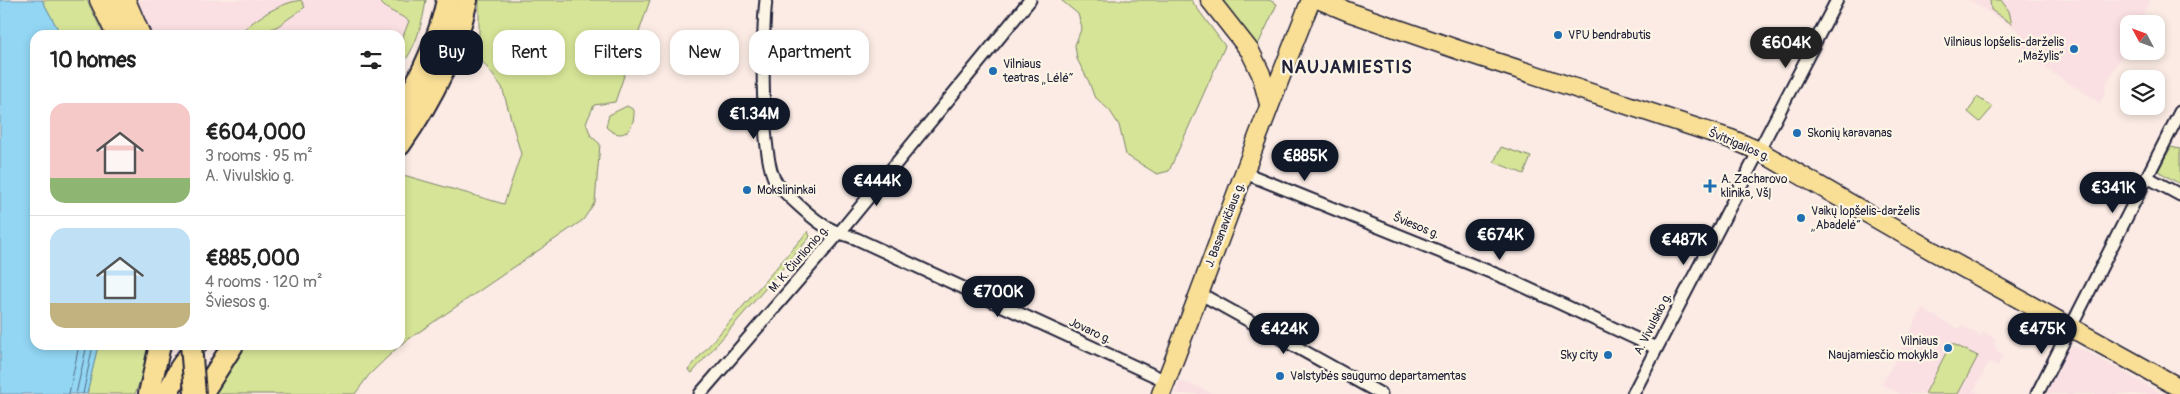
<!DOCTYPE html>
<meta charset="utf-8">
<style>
:root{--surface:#fff;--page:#f6f6f6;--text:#222;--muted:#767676;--line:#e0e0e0;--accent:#111827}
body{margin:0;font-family:Pangolin,sans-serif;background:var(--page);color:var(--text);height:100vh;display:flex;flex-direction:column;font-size:19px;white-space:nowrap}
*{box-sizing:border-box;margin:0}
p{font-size:16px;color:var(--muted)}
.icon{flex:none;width:28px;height:28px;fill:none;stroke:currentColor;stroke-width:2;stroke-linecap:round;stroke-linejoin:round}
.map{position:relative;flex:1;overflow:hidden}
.side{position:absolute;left:30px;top:30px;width:375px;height:320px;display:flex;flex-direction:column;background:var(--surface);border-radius:15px;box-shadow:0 2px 8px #0003}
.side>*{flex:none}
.guide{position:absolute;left:420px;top:30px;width:475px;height:45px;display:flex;gap:10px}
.needle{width:32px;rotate:311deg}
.tools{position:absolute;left:2120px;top:15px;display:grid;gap:10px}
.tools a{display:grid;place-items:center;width:45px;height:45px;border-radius:10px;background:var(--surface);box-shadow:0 2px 8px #0003;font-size:25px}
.price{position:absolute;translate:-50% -42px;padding:0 11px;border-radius:18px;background:var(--accent);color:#fff;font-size:16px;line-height:32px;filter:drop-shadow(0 1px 2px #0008)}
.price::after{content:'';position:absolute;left:50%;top:30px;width:15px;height:11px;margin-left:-8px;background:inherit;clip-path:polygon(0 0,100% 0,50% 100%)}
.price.active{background:#222;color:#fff}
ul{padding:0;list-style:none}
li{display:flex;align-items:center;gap:15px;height:125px;padding:0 20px}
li+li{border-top:1px solid var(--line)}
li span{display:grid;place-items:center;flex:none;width:140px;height:100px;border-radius:15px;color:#555}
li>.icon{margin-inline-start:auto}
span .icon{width:60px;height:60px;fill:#fffc;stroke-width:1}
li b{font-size:21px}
h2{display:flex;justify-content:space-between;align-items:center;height:60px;padding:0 20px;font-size:21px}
.pill{padding:0 18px;border-radius:15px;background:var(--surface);box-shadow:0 2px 8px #0003;font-size:18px;line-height:45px}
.pill.active{background:var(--accent);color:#fff}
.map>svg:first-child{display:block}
.built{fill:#fae0e3}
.green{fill:#d6e497;stroke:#7c8369}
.water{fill:#92d6f3;stroke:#658ea9}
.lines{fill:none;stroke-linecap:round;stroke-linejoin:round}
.shore{stroke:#4f6a85;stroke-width:1}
.street-casing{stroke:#22223b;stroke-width:15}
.primary-casing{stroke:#22223b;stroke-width:21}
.highway-casing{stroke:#22223b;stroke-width:24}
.street{stroke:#fcf5e5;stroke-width:11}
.primary{stroke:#f9df96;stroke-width:18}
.highway{stroke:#f9df96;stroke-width:20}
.highway-bridge-casing{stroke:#22223b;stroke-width:24;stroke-linecap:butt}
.highway-bridge{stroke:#f9df96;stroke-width:20}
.poi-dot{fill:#1f6fb2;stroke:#fcf5e5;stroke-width:2}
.labels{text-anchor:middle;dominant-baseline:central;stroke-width:4.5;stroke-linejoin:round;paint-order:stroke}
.poi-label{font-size:12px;fill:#22223b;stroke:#fcf5e5;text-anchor:start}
.street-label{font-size:12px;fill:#22223b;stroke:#fcf5e5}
.district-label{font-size:18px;font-weight:bold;letter-spacing:1px;fill:#22223b;stroke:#fcf5e5}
</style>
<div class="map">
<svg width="2180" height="394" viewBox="0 0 2180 394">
<rect width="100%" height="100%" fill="#fbebe4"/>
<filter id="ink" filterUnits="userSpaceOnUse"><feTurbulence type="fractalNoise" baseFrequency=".02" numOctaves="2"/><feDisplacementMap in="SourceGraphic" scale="10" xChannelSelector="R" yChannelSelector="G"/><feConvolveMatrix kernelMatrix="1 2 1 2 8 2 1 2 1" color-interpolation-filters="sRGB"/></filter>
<g filter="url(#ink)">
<!-- built -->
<g class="built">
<path d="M131,0H425L400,59V35H147Z"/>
<path d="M1969,0H2150L2138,24H2129V41L2105,86L2106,92L2100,103L2023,54L2019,31Z"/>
<path d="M1922,309L1959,329L1961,325L1981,336L1983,332L1996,339L1994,344L1998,352L2003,355L1998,366L1989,362L1974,391L1981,394H1900L1882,384Z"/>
<path d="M2073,346L2086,351L2162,394H2046L2067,350Z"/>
<path d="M1180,381L1196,386L1213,394H1175Z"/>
</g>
<!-- green -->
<g class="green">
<path d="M42,0H87L104,35H61Z"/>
<path d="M301,0L305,7L278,26L257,35H241V32C256,18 280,3 301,0Z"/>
<path d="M379,0H426C423,22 415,51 400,67V44L409,21C400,14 385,11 379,0Z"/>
<path d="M479,0H650L615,102L594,105L586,123L591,136L600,144L595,202L583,220L400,345V174L504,204L521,154L502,87L479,57Z"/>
<path d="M1061,0H1191L1225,46L1169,171L1157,174L1126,155L1119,125L1110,111L1094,96L1089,82L1077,59L1075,45L1082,27L1078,14Z"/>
<path d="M1220,0H1269L1277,4L1257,47Z"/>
<path d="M1990,0H2001L2009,11L2012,24L1991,10Z"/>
<path d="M1977,97L1993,107L1980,122L1968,112Z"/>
<path d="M627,106L634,110C635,129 623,143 606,127L609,115Z"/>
<path d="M1501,147L1531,157L1524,174L1494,162Z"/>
<path d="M2171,147L2180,149V184L2158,171Z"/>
<path d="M808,231L810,237L692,373L688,370Z"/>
<path d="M1951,343L1978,356L1958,394H1925Z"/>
<path d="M98,345H148L143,373L135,394H87Z"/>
<path d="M246,345H400L369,375L355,394H213Z"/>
</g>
<!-- water -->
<path class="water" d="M0,0H42L61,35H35V345H98L87,394H0Z"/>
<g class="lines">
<!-- shore -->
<g class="shore">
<path d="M69,394L79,345"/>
<path d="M76,394L87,345"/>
<path d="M83,394L93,345"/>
</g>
<!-- street casing -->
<g class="street-casing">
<g id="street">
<path d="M766,0C762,32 760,159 776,182C784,193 814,220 825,226C834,232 847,235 857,239L1166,381"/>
<path d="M1245,173L1510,280L1656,348"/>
<path d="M2147,177L2180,195"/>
<path d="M1199,293L1381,394"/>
<path d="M700,394L840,232L1030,0"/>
<path d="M1633,394L1837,0"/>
<path d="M2037,394L2180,112"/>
</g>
</g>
<!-- primary casing -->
<g class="primary-casing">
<g id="primary">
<path d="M99,0L116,35"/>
<path d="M126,0L141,35"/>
<path d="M1210,0L1250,51L1261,74L1269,104"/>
<path d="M1320,0L1349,12L1459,50L1731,139L1759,151L1929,249L2180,388"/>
<path d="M1161,394C1212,263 1258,130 1311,0"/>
</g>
</g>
<!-- highway casing -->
<g class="highway-casing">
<g id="highway">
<path d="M113,0L129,35"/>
<path d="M400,111C421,77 439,39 447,0"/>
<path d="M400,145C431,101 456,53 467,0"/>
<path d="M149,394L160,345"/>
<path d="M167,394L180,368L196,345"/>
<path d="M202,394L233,345"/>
</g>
</g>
<!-- street -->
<use href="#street" class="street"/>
<!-- primary -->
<use href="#primary" class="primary"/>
<!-- highway -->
<use href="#highway" class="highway"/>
<!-- highway-bridge casing -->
<g class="highway-bridge-casing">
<path id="highway-bridge" d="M191,345L195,394"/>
</g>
<!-- highway-bridge -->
<use href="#highway-bridge" class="highway-bridge"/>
</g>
</g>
<!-- markers -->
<g class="poi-dot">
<circle cx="1558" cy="35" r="5"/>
<circle cx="2074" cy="49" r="5"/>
<circle cx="993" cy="71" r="5"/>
<circle cx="1797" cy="133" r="5"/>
<path d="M1707.5 178.5h5v5h5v5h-5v5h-5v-5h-5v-5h5z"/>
<circle cx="747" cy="190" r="5"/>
<circle cx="1801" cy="218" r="5"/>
<circle cx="1948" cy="348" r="5"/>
<circle cx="1608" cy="355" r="5"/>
<circle cx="1280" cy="376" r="5"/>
</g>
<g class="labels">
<!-- poi labels -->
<g class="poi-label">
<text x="1568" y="35">VPU bendrabutis</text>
<text x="2064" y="42" text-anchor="end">Vilniaus lopšelis-darželis<tspan x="2064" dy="14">„Mažylis“</tspan></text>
<text x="1003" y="64">Vilniaus<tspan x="1003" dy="14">teatras „Lėlė“</tspan></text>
<text x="1807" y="133">Skonių karavanas</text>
<text x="1721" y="179">A. Zacharovo<tspan x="1721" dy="14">klinika, VšĮ</tspan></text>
<text x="757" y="190">Mokslininkai</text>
<text x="1811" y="211">Vaikų lopšelis-darželis<tspan x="1811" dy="14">„Abadelė“</tspan></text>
<text x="1938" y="341" text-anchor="end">Vilniaus<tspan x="1938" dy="14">Naujamiesčio mokykla</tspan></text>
<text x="1598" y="355" text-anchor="end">Sky city</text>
<text x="1290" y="376">Valstybės saugumo departamentas</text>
</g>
<!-- street labels -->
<g class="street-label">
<text transform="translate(1739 145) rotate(23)">Švitrigailos g.</text>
<text transform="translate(1225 225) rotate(-69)">J. Basanavičiaus g.</text>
<text transform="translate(1416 226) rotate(22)">Šviesos g.</text>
<text transform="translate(799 259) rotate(-49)">M. K. Čiurlionio g.</text>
<text transform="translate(1653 324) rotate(-63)">A. Vivulskio g.</text>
<text transform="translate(1090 331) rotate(25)">Jovaro g.</text>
</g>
<!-- district labels -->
<g class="district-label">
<text x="1347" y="67">NAUJAMIESTIS</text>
</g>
</g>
</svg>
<div class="tools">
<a><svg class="needle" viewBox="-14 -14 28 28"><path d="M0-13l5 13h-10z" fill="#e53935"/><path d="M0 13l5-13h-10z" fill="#767676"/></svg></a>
<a><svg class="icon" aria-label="layers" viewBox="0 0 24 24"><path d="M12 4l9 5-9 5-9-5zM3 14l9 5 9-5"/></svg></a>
</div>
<b class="price active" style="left:1786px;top:69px">€604K</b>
<b class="price" style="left:754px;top:140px">€1.34M</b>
<b class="price" style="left:1305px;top:182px">€885K</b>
<b class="price" style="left:877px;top:207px">€444K</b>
<b class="price" style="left:2113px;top:214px">€341K</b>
<b class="price" style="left:1500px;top:261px">€674K</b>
<b class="price" style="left:1684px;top:266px">€487K</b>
<b class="price" style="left:998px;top:318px">€700K</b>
<b class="price" style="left:1284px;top:355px">€424K</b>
<b class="price" style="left:2042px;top:355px">€475K</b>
<div class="guide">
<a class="pill active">Buy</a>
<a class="pill">Rent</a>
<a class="pill">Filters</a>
<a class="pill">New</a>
<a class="pill">Apartment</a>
</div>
<section class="side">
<h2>10 homes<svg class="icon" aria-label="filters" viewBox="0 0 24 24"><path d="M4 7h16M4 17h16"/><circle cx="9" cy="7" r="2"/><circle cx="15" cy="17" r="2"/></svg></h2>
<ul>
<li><span style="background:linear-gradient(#f6c9c9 75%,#8fb573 0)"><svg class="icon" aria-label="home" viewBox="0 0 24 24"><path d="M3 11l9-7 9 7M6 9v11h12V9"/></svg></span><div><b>€604,000</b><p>3 rooms · 95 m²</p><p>A. Vivulskio g.</p></div></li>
<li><span style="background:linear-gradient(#bfe0f5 75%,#c2b280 0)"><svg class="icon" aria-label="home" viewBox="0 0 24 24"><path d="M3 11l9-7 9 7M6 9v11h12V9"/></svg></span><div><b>€885,000</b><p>4 rooms · 120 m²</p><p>Šviesos g.</p></div></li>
</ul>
</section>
</div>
